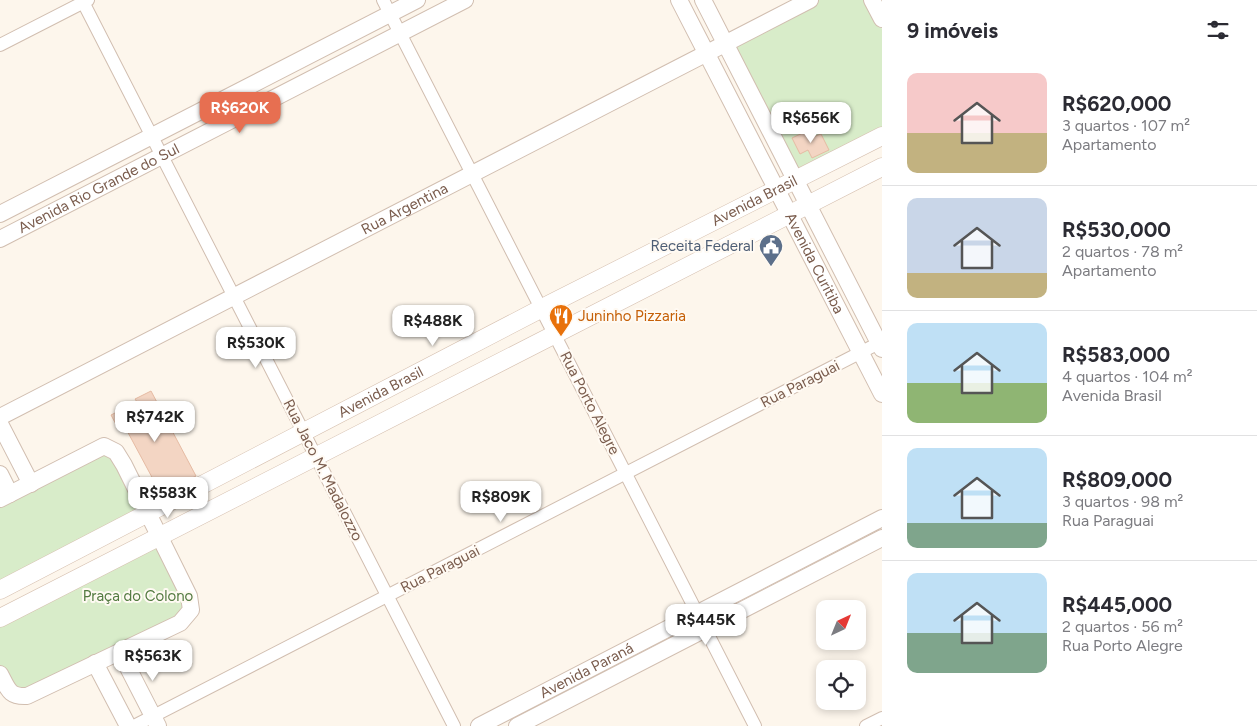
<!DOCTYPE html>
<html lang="pt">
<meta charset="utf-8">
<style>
:root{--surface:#fff;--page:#f2f2f3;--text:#2b2b33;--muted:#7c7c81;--line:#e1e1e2;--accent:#e76f51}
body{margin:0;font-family:Figtree,sans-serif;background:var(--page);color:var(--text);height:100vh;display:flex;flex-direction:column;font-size:19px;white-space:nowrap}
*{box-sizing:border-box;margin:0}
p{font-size:16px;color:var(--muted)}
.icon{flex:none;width:28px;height:28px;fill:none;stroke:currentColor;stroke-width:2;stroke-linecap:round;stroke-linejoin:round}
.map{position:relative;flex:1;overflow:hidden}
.details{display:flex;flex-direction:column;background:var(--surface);width:375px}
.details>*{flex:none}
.needle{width:32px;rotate:43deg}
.buttons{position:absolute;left:816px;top:600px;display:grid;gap:10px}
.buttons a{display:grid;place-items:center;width:50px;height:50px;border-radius:10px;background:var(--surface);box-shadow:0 2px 8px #0003;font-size:25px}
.price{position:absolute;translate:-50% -42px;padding:0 11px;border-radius:10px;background:#fff;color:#222;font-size:16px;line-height:32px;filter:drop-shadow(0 1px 2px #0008)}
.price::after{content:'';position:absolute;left:50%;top:30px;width:15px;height:11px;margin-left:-8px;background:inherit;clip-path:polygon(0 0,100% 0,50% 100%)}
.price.on{background:var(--accent);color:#fff}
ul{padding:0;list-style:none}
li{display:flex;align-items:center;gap:15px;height:125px;padding:0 25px}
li+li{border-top:1px solid var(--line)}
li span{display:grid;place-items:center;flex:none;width:140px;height:100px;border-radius:10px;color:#555}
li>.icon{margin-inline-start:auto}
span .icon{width:60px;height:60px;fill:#fffc;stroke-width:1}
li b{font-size:21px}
h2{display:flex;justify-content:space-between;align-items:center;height:60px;padding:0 25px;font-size:21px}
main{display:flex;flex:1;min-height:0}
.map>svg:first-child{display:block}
.green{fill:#d8ecc9}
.building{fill:#f3d5c3;stroke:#e6bba3}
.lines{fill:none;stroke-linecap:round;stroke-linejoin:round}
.minor-casing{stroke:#d1beb0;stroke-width:14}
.tertiary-casing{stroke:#d1beb0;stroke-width:18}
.secondary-casing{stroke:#d6c0b0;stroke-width:19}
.minor{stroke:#fff;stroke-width:12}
.tertiary{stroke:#fff;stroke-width:16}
.secondary{stroke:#fff;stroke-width:18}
.labels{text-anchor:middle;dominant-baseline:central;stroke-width:4;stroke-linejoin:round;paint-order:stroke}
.street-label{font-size:15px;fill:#7a5c4d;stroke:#fffaf3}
.service-label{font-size:15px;fill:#4e5e75;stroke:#fffaf3;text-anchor:end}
.food-label{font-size:15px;fill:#c56008;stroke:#fffaf3;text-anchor:start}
.park-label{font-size:15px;fill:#537a41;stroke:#fffaf3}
</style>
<main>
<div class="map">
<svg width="882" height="726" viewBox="0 0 882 726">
<rect width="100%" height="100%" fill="#fdf6ec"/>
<!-- green -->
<g class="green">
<path d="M817,0H867L882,29V132L797,176L730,45Z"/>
<path d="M103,451L111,454L143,512L0,586V503Z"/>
<path d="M158,542L186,610L178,620L26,693L11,688L0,665V623Z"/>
</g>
<!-- building -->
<g class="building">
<path d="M809,130L813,137L821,134L829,150L812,158L808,150L800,154L792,138Z"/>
<path d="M151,391L196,476L161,494L125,427L119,430L111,415L137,402L135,399Z"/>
</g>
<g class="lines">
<!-- minor casing -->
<g class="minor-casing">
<g id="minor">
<path d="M82,0L454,726"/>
<path d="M383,0L755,726"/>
<path d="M0,45L88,0"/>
<path d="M134,726L879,343"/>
<path d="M866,726L882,718"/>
</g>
</g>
<!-- tertiary casing -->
<g class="tertiary-casing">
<g id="tertiary">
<path id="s1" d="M679,0L882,394"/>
<path d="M703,0L882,349"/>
<path d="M872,0L882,19"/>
<path d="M0,214L417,0"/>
<path id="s2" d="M0,239L465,0"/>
<path id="s3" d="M0,417L810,0"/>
<path d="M0,424L31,484"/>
<path d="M0,474L10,494"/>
<path d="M0,499L104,446L116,452L124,465L189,596L191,610L180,623L27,696C9,697 8,689 0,674"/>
<path d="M120,652L158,726"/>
<path d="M95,663L128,726"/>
<path id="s4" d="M479,726L882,518"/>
<path d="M517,726L882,538"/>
</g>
</g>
<!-- secondary casing -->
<g class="secondary-casing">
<g id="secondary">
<path id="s5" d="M0,590L550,304L882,136"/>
<path d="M0,618L882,167"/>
</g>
</g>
<!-- minor -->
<use href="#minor" class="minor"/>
<!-- tertiary -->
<use href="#tertiary" class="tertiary"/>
<!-- secondary -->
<use href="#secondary" class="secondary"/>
</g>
<!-- icons -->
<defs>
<g id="civic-pin" transform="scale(1.25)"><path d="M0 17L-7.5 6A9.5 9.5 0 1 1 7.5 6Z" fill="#5c6f8a" stroke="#fffaf3"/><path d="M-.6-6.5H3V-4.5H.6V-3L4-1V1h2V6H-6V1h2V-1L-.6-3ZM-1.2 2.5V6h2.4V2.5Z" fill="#fff"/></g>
<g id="restaurant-pin" transform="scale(1.25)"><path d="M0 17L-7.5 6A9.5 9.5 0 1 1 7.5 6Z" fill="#e8710a" stroke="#fffaf3"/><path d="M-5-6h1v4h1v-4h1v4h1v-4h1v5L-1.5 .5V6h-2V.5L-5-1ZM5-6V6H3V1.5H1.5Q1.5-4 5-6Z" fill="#fff"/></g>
</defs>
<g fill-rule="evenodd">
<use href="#civic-pin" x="771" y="246"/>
<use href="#restaurant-pin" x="561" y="316"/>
</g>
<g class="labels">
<!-- street labels -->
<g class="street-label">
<text stroke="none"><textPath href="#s2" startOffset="111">Avenida Rio Grande do Sul</textPath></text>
<text stroke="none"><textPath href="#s5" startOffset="849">Avenida Brasil</textPath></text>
<text stroke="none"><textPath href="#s3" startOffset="455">Rua Argentina</textPath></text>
<text stroke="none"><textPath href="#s1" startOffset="296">Avenida Curitiba</textPath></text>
<text transform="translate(800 384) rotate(-27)">Rua Paraguai</text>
<text stroke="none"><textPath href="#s5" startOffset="429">Avenida Brasil</textPath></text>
<text transform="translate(590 403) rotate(63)">Rua Porto Alegre</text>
<text transform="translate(323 470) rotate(63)">Rua Jaco M. Madalozzo</text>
<text transform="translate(440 569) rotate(-27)">Rua Paraguai</text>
<text stroke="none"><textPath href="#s4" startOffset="121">Avenida Paraná</textPath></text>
</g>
<!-- service labels -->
<g class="service-label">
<text x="754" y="246">Receita Federal</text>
</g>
<!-- food labels -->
<g class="food-label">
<text x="578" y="316">Juninho Pizzaria</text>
</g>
<!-- park labels -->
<g class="park-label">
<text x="138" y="596">Praça do Colono</text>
</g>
</g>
</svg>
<div class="buttons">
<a><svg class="needle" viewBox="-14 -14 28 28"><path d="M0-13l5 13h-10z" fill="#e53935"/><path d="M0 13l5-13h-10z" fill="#7c7c81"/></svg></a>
<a><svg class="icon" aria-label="locate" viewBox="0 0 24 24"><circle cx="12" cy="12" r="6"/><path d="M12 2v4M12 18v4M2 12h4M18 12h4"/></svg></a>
</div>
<b class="price on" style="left:240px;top:134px">R$620K</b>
<b class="price" style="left:811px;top:144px">R$656K</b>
<b class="price" style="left:433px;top:347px">R$488K</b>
<b class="price" style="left:256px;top:369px">R$530K</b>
<b class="price" style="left:155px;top:443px">R$742K</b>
<b class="price" style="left:168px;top:519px">R$583K</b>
<b class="price" style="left:501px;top:523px">R$809K</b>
<b class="price" style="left:706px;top:646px">R$445K</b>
<b class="price" style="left:153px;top:682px">R$563K</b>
</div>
<section class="details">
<h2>9 imóveis<svg class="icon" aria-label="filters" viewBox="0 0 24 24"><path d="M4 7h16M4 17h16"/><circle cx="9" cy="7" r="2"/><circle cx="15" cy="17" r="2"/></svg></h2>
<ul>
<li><span style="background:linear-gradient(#f6c9c9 60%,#c2b280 0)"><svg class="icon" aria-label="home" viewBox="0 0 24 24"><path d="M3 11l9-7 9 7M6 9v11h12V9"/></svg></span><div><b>R$620,000</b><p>3 quartos · 107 m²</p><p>Apartamento</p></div></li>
<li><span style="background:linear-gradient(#c9d6e8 75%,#c2b280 0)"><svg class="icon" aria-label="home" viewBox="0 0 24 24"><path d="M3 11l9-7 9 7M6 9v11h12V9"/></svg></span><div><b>R$530,000</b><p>2 quartos · 78 m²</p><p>Apartamento</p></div></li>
<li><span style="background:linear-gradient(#bfe0f5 60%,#8fb573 0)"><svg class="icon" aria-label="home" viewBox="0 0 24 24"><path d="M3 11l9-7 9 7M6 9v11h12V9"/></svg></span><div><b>R$583,000</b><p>4 quartos · 104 m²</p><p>Avenida Brasil</p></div></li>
<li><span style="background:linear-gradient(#bfe0f5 75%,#7fa58c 0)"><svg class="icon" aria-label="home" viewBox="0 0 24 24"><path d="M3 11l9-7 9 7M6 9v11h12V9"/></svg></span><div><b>R$809,000</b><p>3 quartos · 98 m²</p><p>Rua Paraguai</p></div></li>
<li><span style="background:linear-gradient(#bfe0f5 60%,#7fa58c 0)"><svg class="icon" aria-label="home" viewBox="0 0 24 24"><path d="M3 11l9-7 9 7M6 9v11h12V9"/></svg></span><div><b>R$445,000</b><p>2 quartos · 56 m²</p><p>Rua Porto Alegre</p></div></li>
</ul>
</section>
</main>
